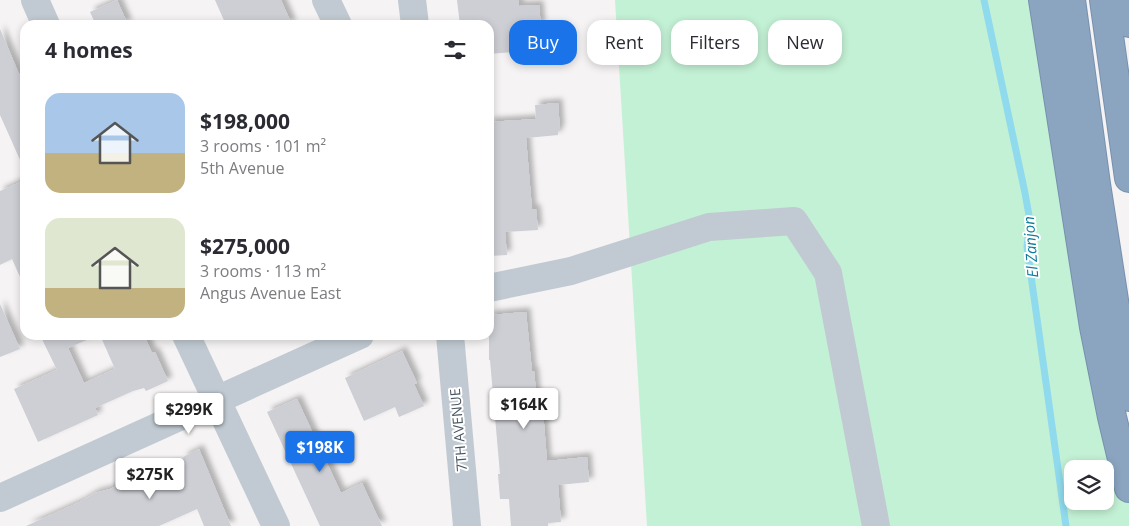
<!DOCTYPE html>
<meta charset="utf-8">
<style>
:root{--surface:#fff;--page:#f7f7f7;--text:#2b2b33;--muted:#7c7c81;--accent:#1a73e8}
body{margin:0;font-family:"Open Sans",sans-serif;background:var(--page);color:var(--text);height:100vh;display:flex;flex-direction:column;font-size:19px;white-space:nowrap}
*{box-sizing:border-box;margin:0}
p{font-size:16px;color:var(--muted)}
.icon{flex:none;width:28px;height:28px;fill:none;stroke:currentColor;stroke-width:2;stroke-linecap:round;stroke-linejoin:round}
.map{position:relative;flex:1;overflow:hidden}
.sheet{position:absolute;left:20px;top:20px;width:474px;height:320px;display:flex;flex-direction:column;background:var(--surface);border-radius:15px;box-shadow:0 2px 8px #0003}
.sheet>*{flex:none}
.top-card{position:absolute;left:509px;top:20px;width:475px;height:45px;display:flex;gap:10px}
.fabs{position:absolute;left:1064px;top:460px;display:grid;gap:10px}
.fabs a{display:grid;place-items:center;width:50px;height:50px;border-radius:10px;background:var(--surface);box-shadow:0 2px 8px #0003;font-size:25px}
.price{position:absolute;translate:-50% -42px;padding:0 11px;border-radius:5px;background:#fff;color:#222;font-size:16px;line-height:32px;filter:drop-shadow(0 1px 2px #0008)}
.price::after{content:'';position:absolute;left:50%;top:30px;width:15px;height:11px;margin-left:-8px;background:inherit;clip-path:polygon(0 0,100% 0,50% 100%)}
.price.current{background:var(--accent);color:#fff}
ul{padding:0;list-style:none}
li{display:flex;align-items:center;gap:15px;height:125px;padding:0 25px}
li span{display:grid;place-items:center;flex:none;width:140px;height:100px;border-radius:15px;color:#555}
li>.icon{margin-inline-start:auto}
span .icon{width:60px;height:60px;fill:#fffc;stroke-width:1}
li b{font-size:21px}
h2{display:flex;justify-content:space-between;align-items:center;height:60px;padding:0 25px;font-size:21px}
.tag{padding:0 18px;border-radius:15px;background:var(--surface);box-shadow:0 2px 8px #0003;font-size:18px;line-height:45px}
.tag.current{background:var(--accent);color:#fff}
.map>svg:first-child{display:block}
.green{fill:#c3f1d5;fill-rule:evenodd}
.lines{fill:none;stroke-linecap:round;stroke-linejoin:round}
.stream{stroke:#90daee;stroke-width:7}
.building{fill:#cdcfd5;filter:url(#shadow)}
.highway-casing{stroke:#7690ad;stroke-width:30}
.minor{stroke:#c1cad2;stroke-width:28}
.highway{stroke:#8ba5c1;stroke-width:28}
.labels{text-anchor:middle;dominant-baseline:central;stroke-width:4;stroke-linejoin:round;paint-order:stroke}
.street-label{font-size:14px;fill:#4a5661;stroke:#fff}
.water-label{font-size:15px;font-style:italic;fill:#0c7c9b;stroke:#fff}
</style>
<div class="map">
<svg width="1129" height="526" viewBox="0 0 1129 526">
<defs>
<filter id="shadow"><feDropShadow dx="4.5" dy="-4.5" stdDeviation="2.5" flood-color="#0004"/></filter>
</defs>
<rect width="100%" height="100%" fill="#f5f3f3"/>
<!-- green -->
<path class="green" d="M615,0H1060L1129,465V526H647ZM1072,469H1105V501H1072Z"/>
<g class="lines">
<!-- stream -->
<path class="stream" d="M984,0L1025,193L1030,221L1027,247L1066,526"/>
</g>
<!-- building -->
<g class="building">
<path d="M117,0L128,25H96L90,12Z"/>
<path d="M215,0H281L292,25H226Z"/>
<path d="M457,0H519V6L539,5L541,26L521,28L523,51L489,54V25H460Z"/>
<path d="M0,29L19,74L25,72V171L0,115Z"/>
<path d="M558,103L560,130H558V135L526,138L532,209H536L538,230L505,232L507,255L489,256V122L536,119L535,105Z"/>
<path d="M25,180V288L12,259L0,265V191Z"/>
<path d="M0,304L20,349L0,357Z"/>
<path d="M526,312L532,371H534L538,411H543L547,461L587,457L589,482L558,485L561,522L548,523V526H511L509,499H500L498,474H500L490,360H489V315Z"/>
<path d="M40,335H98L68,348L84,383L115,369L100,335H144L152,353L155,352L168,381L146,391L144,388L133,391L95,408L98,415L38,442L14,389L57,370Z"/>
<path d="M402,351L417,383L414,384L424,406L399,417L395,407L364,421L345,378Z"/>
<path d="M297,399L341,493L362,483L382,526H320L267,412Z"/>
<path d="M199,449L231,526H204L197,509L159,526H26L80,502L95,493L110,489L149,472L150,476L185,461L183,457Z"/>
</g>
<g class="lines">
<!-- highway casing -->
<g class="highway-casing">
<g id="highway">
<path d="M1043,0L1094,327L1112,417L1129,488"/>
<path d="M1071,0L1096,184L1129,397"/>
<path d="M1104,0L1129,178"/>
<path d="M1126,0L1129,23"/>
</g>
</g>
<!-- minor -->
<g class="minor">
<path d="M35,0L46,25"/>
<path d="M326,0L338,25"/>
<path d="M412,0L415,25"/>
<path d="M489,288L571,271L709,227L794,221L828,273L876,526"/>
<path d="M186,335L276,526"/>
<path d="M450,335L467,526"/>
<path d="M0,498L360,335"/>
</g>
<!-- highway -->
<use href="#highway" class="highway"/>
</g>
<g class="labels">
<!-- street labels -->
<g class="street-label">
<text transform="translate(458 430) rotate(-95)">7TH AVENUE</text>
</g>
<!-- water labels -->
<g class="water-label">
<text transform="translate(1030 247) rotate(-94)">El Zanjon</text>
</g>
</g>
</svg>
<div class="fabs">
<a><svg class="icon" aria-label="layers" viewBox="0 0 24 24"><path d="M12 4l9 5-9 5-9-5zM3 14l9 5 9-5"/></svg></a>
</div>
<b class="price" style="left:524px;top:430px">$164K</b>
<b class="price" style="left:189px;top:435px">$299K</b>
<b class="price current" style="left:320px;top:473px">$198K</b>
<b class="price" style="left:150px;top:500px">$275K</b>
<div class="top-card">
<a class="tag current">Buy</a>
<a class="tag">Rent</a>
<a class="tag">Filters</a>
<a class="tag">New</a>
</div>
<section class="sheet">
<h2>4 homes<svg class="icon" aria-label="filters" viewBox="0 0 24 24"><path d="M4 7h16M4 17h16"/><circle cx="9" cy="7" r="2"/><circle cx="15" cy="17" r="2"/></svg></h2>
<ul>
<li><span style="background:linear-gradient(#a9c7e8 60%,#c2b280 0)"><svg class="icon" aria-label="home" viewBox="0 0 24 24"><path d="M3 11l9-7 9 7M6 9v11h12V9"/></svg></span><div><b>$198,000</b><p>3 rooms · 101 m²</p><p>5th Avenue</p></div></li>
<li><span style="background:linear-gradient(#dfe7d0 70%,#c2b280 0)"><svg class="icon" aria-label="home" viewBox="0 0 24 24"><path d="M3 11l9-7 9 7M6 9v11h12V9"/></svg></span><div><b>$275,000</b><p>3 rooms · 113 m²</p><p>Angus Avenue East</p></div></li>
</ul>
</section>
</div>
